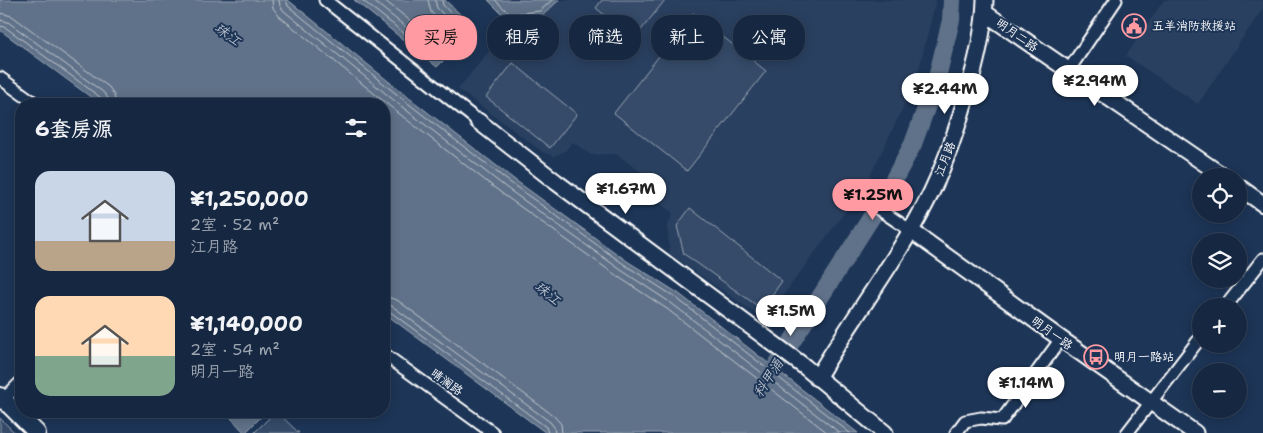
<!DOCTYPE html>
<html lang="zh">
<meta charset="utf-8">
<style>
:root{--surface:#162841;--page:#1f3048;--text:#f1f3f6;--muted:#9ea6b1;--line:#35445a;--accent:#ff9aa2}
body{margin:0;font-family:"Shantell Sans","LXGW WenKai TC",sans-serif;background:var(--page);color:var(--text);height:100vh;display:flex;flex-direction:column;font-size:19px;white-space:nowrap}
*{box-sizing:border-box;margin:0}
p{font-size:16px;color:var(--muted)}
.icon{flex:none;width:28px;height:28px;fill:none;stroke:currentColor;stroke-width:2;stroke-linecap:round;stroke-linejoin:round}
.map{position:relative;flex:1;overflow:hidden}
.drawer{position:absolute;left:15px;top:98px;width:375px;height:320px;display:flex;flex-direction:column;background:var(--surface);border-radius:20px;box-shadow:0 2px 12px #0003,0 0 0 1px var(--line)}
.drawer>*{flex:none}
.hud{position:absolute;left:405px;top:15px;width:475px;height:45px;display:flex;gap:10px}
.fabs{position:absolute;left:1192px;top:168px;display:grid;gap:10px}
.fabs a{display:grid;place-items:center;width:55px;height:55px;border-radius:50%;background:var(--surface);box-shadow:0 2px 12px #0003,0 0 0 1px var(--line);font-size:25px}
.price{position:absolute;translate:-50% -42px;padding:0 11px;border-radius:18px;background:#fff;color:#222;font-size:16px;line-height:32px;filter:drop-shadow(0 1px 2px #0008)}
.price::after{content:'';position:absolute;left:50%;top:30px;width:15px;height:11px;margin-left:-8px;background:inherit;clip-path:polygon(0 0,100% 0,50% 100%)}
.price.on{background:var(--accent);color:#111}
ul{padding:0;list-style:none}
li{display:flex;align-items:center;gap:15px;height:125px;padding:0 20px}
li span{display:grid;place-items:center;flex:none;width:140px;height:100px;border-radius:15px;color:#555}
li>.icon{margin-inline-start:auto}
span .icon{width:60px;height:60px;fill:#fffc;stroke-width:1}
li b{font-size:21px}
h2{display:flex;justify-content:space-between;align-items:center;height:60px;padding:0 20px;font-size:21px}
.pill{padding:0 18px;border-radius:20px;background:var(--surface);box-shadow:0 2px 12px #0003,0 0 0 1px var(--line);font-size:18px;line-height:45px}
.pill.on{background:var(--accent);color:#111}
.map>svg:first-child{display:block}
.built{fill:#2a4161}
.green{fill:#364b69;stroke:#9aa5b4}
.water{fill:#617289;stroke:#a0aab8}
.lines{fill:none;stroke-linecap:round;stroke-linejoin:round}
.shore{stroke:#c0c7d0;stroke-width:1}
.river{stroke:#617289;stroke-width:18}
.minor-casing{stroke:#fff;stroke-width:15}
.tertiary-casing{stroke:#fff;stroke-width:19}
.secondary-casing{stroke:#fff;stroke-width:20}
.minor{stroke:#1d3557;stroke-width:11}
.tertiary{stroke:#1d3557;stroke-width:15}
.secondary{stroke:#1d3557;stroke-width:16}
.labels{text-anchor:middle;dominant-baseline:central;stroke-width:4;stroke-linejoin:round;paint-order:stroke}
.poi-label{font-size:12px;fill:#fff;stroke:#1d3557;text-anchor:start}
.street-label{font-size:12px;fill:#fff;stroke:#1d3557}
.water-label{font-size:14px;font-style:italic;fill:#b8c0ca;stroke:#1d3557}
</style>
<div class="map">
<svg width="1263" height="433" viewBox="0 0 1263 433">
<rect width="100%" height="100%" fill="#1d3557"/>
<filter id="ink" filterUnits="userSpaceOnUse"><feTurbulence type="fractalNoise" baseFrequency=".02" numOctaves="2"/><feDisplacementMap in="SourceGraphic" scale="10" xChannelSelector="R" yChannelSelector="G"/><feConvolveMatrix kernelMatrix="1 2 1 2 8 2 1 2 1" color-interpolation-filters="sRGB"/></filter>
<g filter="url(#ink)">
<!-- built -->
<g class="built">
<path d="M536,0H936L916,81L867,182L765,320L670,254L667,226L673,213L656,201L651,179L616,154L591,155L573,142L565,151L554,156L544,153L458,89L514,21Z"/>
<path d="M1164,0H1263V8L1198,104L1126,56Z"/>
</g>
<!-- green -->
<g class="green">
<path d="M602,0H665L634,39L596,8Z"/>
<path d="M693,13L766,71L687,171L614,113Z"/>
<path d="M513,63L577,114L550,148L486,97Z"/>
<path d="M690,208L782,281L762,309L684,254L677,226Z"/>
<path d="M276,411L299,433H254Z"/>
<path d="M0,418L15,433H0Z"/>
</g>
<!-- water -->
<g class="water">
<path d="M0,0H288L408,97L515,180L627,261L678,293L858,433H546L384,313V104H100L0,30Z"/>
<path d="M354,0H445L462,16L458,46L437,67Z"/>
<path d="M488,0H559L542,16L508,20Z"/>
<path d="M238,411H267L245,433L231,418Z"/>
</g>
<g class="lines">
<!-- shore -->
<g class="shore">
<path d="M272,0L273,8L279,16L397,112L504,195L617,276L667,309L828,433"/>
<path d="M279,0L280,6L284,11L401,106L508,189L621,270L671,303L840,433"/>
<path d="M286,0L288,6L405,101L512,184L625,265L675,297L850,433"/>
<path d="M362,0L437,59L453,44L456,19L443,5L442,0"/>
<path d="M372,0L436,51L447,40L450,21L437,8L435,0"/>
<path d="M384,0L436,41L440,37L442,24L431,12L428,0"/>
<path d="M495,0L510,14L540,11L552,0"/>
<path d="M0,13L12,16L109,87L114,95L116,104"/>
<path d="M0,20L8,22L103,92L108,98V104"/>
<path d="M0,26L5,27L100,97L102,104"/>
<path d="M384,296L397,300L554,416L561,424L562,433"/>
<path d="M384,303L392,306L550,422L554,427L555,433"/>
<path d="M384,310L389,311L546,427L548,433"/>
</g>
<!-- river -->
<path class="river" d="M762,388L885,196L913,144L937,78L951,20L952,0"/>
<!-- minor casing -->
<g class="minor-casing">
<g id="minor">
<path d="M325,0L478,121"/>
<path d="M1068,71L1116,0"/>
<path d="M0,78L36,104"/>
<path d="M850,190L910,230"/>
<path d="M1226,306L1263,259"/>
<path d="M384,354L493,433"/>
<path d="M0,403L21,382"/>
<path d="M956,433L965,421L981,418L1002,420L1061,339"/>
<path d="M1127,433L1201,337"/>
</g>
</g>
<!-- tertiary casing -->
<g class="tertiary-casing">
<g id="tertiary">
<path d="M985,13L1223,176"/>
<path d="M478,121L556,182L805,367L885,433"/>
<path d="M1239,187L1263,204"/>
<path d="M910,230L1061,339L1195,433"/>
<path d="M817,378C854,315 899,258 931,193C946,162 957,130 966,97C976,65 984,33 985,0"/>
</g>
</g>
<!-- secondary casing -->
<g class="secondary-casing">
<path id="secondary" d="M0,396L37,433"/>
</g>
<!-- minor -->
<use href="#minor" class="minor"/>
<!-- tertiary -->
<use href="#tertiary" class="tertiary"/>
<!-- secondary -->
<use href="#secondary" class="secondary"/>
</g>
</g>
<!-- icons -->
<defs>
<g id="civic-ring" transform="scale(1.25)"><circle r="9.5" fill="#1d3557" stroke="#ff9aa2" stroke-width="1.5"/><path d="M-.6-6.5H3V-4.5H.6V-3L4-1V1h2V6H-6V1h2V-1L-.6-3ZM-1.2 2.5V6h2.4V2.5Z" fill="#ff9aa2"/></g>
<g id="bus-ring" transform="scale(1.25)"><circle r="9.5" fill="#1d3557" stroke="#ff9aa2" stroke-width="1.5"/><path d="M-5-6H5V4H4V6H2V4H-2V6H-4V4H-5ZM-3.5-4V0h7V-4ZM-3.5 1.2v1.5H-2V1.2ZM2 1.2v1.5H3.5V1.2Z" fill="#ff9aa2"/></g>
</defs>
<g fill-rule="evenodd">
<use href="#civic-ring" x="1134" y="26"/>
<use href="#bus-ring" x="1096" y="357"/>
</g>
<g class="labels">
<!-- poi labels -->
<g class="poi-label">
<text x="1152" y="26">五羊消防救援站</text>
<text x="1114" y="357">明月一路站</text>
</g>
<!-- street labels -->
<g class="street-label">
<text transform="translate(1017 35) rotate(35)">明月二路</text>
<text transform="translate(945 159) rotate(-69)">江月路</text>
<text transform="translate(1052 333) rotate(36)">明月一路</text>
<text transform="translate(447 382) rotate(36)">晴澜路</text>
</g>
<!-- water labels -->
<g class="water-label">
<text transform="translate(228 34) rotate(37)">珠江</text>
<text transform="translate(548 293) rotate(40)">珠江</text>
<text transform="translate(768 378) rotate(-57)">科甲涌</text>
</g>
</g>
</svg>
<div class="fabs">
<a><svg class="icon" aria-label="locate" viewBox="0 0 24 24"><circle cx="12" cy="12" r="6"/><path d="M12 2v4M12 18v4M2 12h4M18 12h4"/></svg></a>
<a><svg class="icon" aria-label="layers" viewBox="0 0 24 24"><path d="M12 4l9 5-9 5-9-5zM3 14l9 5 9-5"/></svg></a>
<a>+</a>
<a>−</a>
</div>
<b class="price" style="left:1095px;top:107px">¥2.94M</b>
<b class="price" style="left:945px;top:115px">¥2.44M</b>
<b class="price" style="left:626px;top:215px">¥1.67M</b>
<b class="price on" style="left:873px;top:221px">¥1.25M</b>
<b class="price" style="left:791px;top:337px">¥1.5M</b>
<b class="price" style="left:1026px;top:409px">¥1.14M</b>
<div class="hud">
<a class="pill on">买房</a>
<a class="pill">租房</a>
<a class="pill">筛选</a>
<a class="pill">新上</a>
<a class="pill">公寓</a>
</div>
<section class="drawer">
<h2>6套房源<svg class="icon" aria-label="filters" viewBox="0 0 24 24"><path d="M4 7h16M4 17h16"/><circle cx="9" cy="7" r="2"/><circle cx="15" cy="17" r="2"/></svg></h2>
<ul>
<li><span style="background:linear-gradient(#c9d6e8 70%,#b9a48a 0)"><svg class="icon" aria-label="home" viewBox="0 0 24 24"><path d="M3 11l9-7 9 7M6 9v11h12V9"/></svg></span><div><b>¥1,250,000</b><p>2室 · 52 m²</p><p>江月路</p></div></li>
<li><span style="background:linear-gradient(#ffd9b3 60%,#7fa58c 0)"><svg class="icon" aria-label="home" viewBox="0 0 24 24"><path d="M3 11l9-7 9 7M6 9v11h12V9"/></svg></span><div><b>¥1,140,000</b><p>2室 · 54 m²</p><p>明月一路</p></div></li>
</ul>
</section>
</div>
